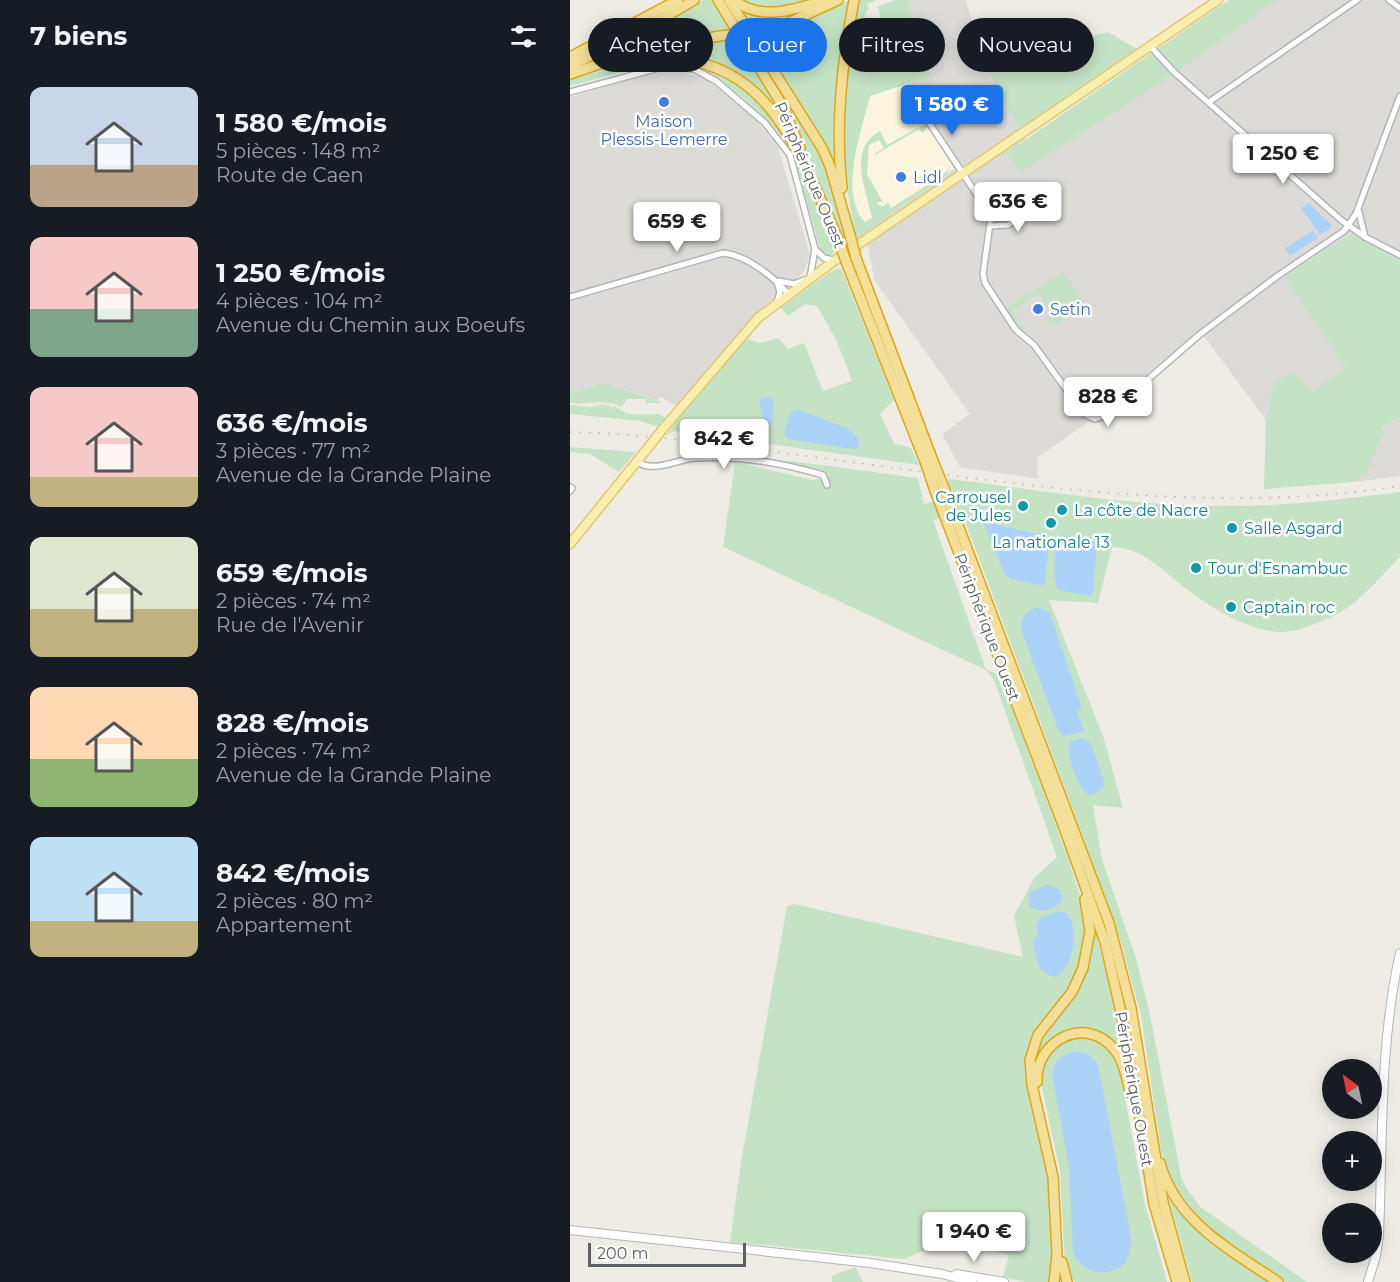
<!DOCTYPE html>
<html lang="fr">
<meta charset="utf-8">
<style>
:root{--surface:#171b24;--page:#20242c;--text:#f1f3f6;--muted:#9ea1a6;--accent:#1a73e8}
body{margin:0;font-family:Montserrat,sans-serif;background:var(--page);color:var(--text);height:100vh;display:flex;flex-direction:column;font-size:22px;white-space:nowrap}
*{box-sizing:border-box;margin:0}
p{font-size:20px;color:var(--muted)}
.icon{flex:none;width:33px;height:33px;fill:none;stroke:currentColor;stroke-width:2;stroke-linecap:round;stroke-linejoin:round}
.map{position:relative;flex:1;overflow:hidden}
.panel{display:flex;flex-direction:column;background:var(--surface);width:570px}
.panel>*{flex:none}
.guide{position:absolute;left:18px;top:18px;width:570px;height:54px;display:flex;gap:12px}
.needle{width:39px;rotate:327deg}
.controls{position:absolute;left:752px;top:1059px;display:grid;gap:12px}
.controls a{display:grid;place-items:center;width:60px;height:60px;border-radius:50%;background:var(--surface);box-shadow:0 3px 15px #0003;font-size:30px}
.scale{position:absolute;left:18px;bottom:15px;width:158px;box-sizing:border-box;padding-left:6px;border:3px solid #5d6064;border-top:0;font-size:16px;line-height:21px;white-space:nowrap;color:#5d6064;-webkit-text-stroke:4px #fff;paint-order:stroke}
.price{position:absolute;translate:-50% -51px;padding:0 14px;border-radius:6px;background:#fff;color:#222;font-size:20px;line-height:39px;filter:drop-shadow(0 2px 3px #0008)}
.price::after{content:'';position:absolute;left:50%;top:36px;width:18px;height:14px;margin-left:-9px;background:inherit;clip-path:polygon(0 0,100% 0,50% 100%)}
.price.on{background:var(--accent);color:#fff}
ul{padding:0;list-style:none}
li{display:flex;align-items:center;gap:18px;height:150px;padding:0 30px}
li span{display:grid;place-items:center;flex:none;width:168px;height:120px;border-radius:12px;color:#555}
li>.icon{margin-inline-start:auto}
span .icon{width:72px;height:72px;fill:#fffc;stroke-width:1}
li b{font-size:26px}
h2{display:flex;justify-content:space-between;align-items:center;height:72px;padding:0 30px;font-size:26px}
.chip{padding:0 21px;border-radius:27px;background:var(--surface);box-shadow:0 3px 15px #0003;font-size:21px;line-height:54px}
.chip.on{background:var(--accent);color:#fff}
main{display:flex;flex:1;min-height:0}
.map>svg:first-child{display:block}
.commercial{fill:#fbf5dd}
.industrial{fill:#dddbd7}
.green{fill:#c4e3c5}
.water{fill:#acd3f7}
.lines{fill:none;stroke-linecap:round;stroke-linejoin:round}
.primary-tunnel{stroke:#cac9c5;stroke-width:8;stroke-dasharray:8 4;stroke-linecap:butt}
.street-casing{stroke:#b2b5b9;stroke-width:8}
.secondary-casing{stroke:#b1b4b8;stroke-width:10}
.primary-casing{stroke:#e4c768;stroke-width:11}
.highway-casing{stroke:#dda716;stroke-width:12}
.street{stroke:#fff;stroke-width:5}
.secondary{stroke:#fff;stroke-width:8}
.primary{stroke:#f7efb0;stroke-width:8}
.highway{stroke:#f3df97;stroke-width:9}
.rail{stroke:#b3b4b4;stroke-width:1.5;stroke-dasharray:1.5 8;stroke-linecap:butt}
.primary-bridge-casing{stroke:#e4c768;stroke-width:11;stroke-linecap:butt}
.highway-bridge-casing{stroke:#dda716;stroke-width:12;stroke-linecap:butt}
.primary-bridge{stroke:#f7efb0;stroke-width:8}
.highway-bridge{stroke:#f3df97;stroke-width:9}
.shop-dot{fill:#3f7fe0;stroke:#fff;stroke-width:2}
.culture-dot{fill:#0f9aa8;stroke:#fff;stroke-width:2}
.labels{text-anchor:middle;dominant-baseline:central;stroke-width:5;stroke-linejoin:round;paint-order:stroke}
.shop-label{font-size:16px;fill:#366cbe;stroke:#fff;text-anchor:start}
.street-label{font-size:16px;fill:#5d6064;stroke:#fff}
.culture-label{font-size:16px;fill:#0d838f;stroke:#fff;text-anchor:start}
</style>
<main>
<section class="panel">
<h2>7 biens<svg class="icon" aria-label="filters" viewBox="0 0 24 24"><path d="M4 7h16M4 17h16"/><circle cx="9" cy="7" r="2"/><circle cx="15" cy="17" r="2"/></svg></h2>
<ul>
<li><span style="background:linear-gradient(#c9d6e8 65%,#b9a48a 0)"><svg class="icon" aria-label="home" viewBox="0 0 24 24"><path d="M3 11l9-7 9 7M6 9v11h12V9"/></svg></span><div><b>1 580 €/mois</b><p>5 pièces · 148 m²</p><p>Route de Caen</p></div></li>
<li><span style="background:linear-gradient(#f6c9c9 60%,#7fa58c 0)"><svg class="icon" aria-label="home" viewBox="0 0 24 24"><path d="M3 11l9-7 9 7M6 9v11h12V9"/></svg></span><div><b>1 250 €/mois</b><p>4 pièces · 104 m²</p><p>Avenue du Chemin aux Boeufs</p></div></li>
<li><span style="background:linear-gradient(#f6c9c9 75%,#c2b280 0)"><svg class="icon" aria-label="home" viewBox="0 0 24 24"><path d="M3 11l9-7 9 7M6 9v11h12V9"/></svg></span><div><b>636 €/mois</b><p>3 pièces · 77 m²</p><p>Avenue de la Grande Plaine</p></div></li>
<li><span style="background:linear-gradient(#dfe7d0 60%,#c2b280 0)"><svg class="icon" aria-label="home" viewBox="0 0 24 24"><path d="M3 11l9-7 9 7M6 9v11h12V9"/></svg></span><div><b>659 €/mois</b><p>2 pièces · 74 m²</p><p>Rue de l'Avenir</p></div></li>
<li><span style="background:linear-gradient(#ffd9b3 60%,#8fb573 0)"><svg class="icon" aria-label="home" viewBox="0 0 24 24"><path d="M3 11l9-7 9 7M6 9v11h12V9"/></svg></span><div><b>828 €/mois</b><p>2 pièces · 74 m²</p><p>Avenue de la Grande Plaine</p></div></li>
<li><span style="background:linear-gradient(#bfe0f5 70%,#c2b280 0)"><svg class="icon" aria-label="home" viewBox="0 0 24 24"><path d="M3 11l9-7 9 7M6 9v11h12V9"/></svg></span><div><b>842 €/mois</b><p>2 pièces · 80 m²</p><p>Appartement</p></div></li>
</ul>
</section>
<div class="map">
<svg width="830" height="1282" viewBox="0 0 830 1282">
<rect width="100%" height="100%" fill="#eeece5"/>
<!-- commercial -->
<path class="commercial" d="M335,85L385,169L294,230L283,191L284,158L300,96Z"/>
<!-- industrial -->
<g class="industrial">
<path d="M338,0H396L414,63L456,139L436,153L602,75L707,0H830V252L823,256L782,235L714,277L776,368L742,393L704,382L696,420L634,336L540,418L531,423L518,422L467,458L468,479L390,467L372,434L400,414L305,281L294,230L384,169L335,85L361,75Z"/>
<path d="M89,71L112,72L137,79L185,119L208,147L240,255L234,272L179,324L106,406L93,398L90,397L88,401L35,383L0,393V97Z"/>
<path d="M830,417V476L784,482L797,471L811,428Z"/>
</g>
<!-- green -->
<g class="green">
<path d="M133,0H142L162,31L15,66V64Z"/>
<path d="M171,0H237C213,7 195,10 171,0Z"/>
<path d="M288,0H307L297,4L299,9L296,11L287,63L319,54L308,6L326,0H338L361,76L300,96C292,128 268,195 295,222L302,218C296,188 277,149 310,131L317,145L356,123L358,127L352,133L349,129L305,155L307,160L304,154L314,148L309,140L299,145L297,174L314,204L310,201L307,204L314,206L318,202L321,208L373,175L381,166L375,177L299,229L301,232L287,241C275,186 268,128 275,72C278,48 284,24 288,0Z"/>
<path d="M659,0H707L602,75L450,172L436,153Z"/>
<path d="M278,1C269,56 262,110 266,166H264L254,143L187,35L215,28Z"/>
<path d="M249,4L202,26L181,28L167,6L188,15Z"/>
<path d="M538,32L567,49L449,129L414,63Z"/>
<path d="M180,37L251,149L278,247L275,249C248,172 219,107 176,38Z"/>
<path d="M167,38L207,106L204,108C177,85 153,59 116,54C102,53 87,56 74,53L127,42Z"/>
<path d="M70,62L68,68L0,86V79Z"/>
<path d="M122,62C139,70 160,76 175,89C223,128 243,194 265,251L260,256H253L251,252L223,154C203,119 156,79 119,65Z"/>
<path d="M782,234L830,259V417L811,428L814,431L797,471L784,482L694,489L696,420L704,382L723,372L743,392L776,368L714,277Z"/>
<path d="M271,268L324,400L310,414L324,443L341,448L349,465L105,431L96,435L167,346L177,339L190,343L208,338L218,349L234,343L253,391L282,381L267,341L247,306L235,304L218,316L211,308L262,271Z"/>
<path d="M493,272L515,305L482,327L477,319L483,315L468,293L442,311L456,332L450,328L437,308Z"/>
<path d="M35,383L90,402L91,403H76V399H57L51,407C36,398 17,405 0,403V393Z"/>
<path d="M37,404L32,408L39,405L44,411L42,405L58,414H90L96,418L89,427L71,421L0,414V405L21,407Z"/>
<path d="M0,447L66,452L49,472L20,454L0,452Z"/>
<path d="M213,460L348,478L354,504L384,496L377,480L380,479C467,490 555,505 643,506C706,507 768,500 830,492V557C811,576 792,600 769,613C753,621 730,632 712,632C678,632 638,606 613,586C591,569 572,548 542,547L528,603L479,600L534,739L553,808L523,805L532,860L566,958L579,1010L612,1181L629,1206L737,1282H715L636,1226L619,1210L600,1180L591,1151L571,1015L545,922L392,513L363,520L416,670L429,674L497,855L511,899L515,930L517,933L504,984L463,1036L457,1066L481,1184L483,1276L478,1282H455L433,1277L439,1255L380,1238L335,1259L160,1242L171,1162L217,906L224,904L453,957L444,916L465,877L487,857L424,680L416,670L153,547L165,462L243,480L260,476Z"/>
<path d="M522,930H525L544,1004L554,1061L543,1044L499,1031L465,1068L462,1063L468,1040L494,1007Z"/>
<path d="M501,1037C524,1038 540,1045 549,1067L575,1204L597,1282H505L498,1277L495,1266L490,1171L470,1079C473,1057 483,1048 501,1037Z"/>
<path d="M596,1188L607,1203L704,1282H622Z"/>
<path d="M285,1267L293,1282H262V1276Z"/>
</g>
<!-- water -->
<g class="water">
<path d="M739,203L761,224V228L750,235L731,208Z"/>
<path d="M743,231L748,238L720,256L715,248Z"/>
<path d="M193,397L202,398C204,408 206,419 199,427L195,423L189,403Z"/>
<path d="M227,409L277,428L289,439V447L284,449L218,439L214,433L221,412Z"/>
<path d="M416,522L476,536L479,540L475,582L472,586L441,579L435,575L414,524Z"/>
<path d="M491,535L527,542L523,592L520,596L488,590C481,574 486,555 487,538Z"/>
<path d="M468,607L480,613L512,708L507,711L514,731L494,736L489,732L452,632V621L457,612Z"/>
<path d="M512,738L521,743L534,782L533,789L520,796C509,791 494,752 500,742Z"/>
<path d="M478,884L490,890L493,899C486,909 468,916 459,906V893Z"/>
<path d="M489,911L497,913C510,930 504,968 485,977C466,972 466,958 463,941L468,935L466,925L470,918Z"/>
<path d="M501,1052C513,1050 521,1055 528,1064L562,1242L556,1263C538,1278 514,1275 503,1253L499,1168L482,1074L487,1060Z"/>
</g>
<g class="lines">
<!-- primary-tunnel -->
<path class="primary-tunnel" d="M269,262L290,248"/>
<!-- street casing -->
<g class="street-casing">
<g id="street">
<path d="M819,0L830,8"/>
<path d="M581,47L604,72L771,220L795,237L830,255"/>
<path d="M0,92L96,66L124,69L146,81L195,123L220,155L245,249L240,278"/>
<path d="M359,98L355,103L360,124L421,216L413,274L415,283L446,330L464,345L514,414L525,419L537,415L629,335L706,277L774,231L786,214L830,96"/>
<path d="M639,102L787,0"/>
<path d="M789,212L795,237"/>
<path d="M421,226L438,225L467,206"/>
<path d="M245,249L254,258L263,260"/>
<path d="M209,281L224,284L234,280"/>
<path d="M207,282L210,292L207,302"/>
<path d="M0,297L153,253C177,255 205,278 220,296"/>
<path d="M67,462C85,473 105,460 125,458C168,455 212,463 253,475L257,485"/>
<path d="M0,487L2,488L0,491"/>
</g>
</g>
<!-- secondary casing -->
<g class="secondary-casing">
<g id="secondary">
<path d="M0,1230L300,1263L372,1274L402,1282"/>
<path d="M386,1274L434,1282"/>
<path d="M798,1282L806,1256L809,1235C813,1141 809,1046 830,953"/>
</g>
</g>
<!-- primary casing -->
<g class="primary-casing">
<g id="primary">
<path d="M289,244L648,0"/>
<path d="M92,430L188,318L268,258"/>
<path d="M0,544L77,449"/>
</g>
</g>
<!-- highway casing -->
<g class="highway-casing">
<g id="highway">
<path d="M148,0L212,105L230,148"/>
<path d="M159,0L252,148L260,166L280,235"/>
<path d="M164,0C191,22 226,9 256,0"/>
<path d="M193,31L214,25L268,0"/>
<path d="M0,57L108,0"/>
<path d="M32,63L40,65C110,49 170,60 212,125C225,144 234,165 244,185"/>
<path d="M0,66L76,28L124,0"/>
<path d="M0,74L77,48L150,36"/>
<path d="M242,180L268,239"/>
<path d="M272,188C265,124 272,63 284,0"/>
<path d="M286,258L363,461"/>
<path d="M277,264L356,464"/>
<path d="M364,488L496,833L535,942L557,1039L584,1204L607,1282"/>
<path d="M374,488L539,923L561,1008L593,1202L615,1282"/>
<path d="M467,1082C465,1041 515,1014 544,1049C554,1061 557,1079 560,1093"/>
<path d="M590,1163C606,1222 661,1250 708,1282"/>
<path d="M492,1262L497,1282"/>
<path d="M484,1282L487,1254L483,1177L462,1085L460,1060L468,1035L502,992L513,968L520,931L515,899"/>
</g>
</g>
<!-- street -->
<use href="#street" class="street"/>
<!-- secondary -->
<use href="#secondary" class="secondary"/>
<!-- primary -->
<use href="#primary" class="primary"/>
<!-- highway -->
<use href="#highway" class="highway"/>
<!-- rail -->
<path class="rail" d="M0,432C67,433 133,443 198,451C407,477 620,519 830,486"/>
<!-- primary-bridge casing -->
<g class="primary-bridge-casing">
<path id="primary-bridge" d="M77,449L92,430"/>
</g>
<!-- highway-bridge casing -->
<g class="highway-bridge-casing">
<g id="highway-bridge">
<path d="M150,36L193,31"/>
<path d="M280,235L286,258"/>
<path d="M268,239L277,264"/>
<path d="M363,461L374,488"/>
<path d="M356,464L364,488"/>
</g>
</g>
<!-- primary-bridge -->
<use href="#primary-bridge" class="primary-bridge"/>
<!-- highway-bridge -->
<use href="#highway-bridge" class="highway-bridge"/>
</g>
<!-- markers -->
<g class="shop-dot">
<circle cx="94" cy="102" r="6"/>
<circle cx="331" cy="177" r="6"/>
<circle cx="468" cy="309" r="6"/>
</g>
<g class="culture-dot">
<circle cx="453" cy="506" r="6"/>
<circle cx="492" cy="510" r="6"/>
<circle cx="481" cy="523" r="6"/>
<circle cx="662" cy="528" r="6"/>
<circle cx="626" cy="568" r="6"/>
<circle cx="661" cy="607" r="6"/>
</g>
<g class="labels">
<!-- shop labels -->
<g class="shop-label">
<text x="94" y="121" text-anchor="middle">Maison<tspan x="94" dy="18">Plessis-Lemerre</tspan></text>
<text x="343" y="177">Lidl</text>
<text x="480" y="309">Setin</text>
</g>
<!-- street labels -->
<g class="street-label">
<text transform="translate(240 175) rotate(67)">Périphérique Ouest</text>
<text transform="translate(417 627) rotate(69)">Périphérique Ouest</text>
<text transform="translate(564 1089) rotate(80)">Périphérique Ouest</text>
</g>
<!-- culture labels -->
<g class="culture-label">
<text x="441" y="497" text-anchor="end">Carrousel<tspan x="441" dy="18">de Jules</tspan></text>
<text x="504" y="510">La côte de Nacre</text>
<text x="674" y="528">Salle Asgard</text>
<text x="481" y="542" text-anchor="middle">La nationale 13</text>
<text x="638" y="568">Tour d'Esnambuc</text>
<text x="673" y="607">Captain roc</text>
</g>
</g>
</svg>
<div class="controls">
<a><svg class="needle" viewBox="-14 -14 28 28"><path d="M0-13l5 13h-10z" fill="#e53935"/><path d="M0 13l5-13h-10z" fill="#9ea1a6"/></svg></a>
<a>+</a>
<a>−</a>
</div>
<div class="scale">200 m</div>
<b class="price on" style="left:382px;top:136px">1 580 €</b>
<b class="price" style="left:713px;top:185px">1 250 €</b>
<b class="price" style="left:448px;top:233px">636 €</b>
<b class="price" style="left:107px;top:253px">659 €</b>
<b class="price" style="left:538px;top:428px">828 €</b>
<b class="price" style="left:154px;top:470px">842 €</b>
<b class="price" style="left:404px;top:1263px">1 940 €</b>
<div class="guide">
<a class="chip">Acheter</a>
<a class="chip on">Louer</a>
<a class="chip">Filtres</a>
<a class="chip">Nouveau</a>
</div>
</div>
</main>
